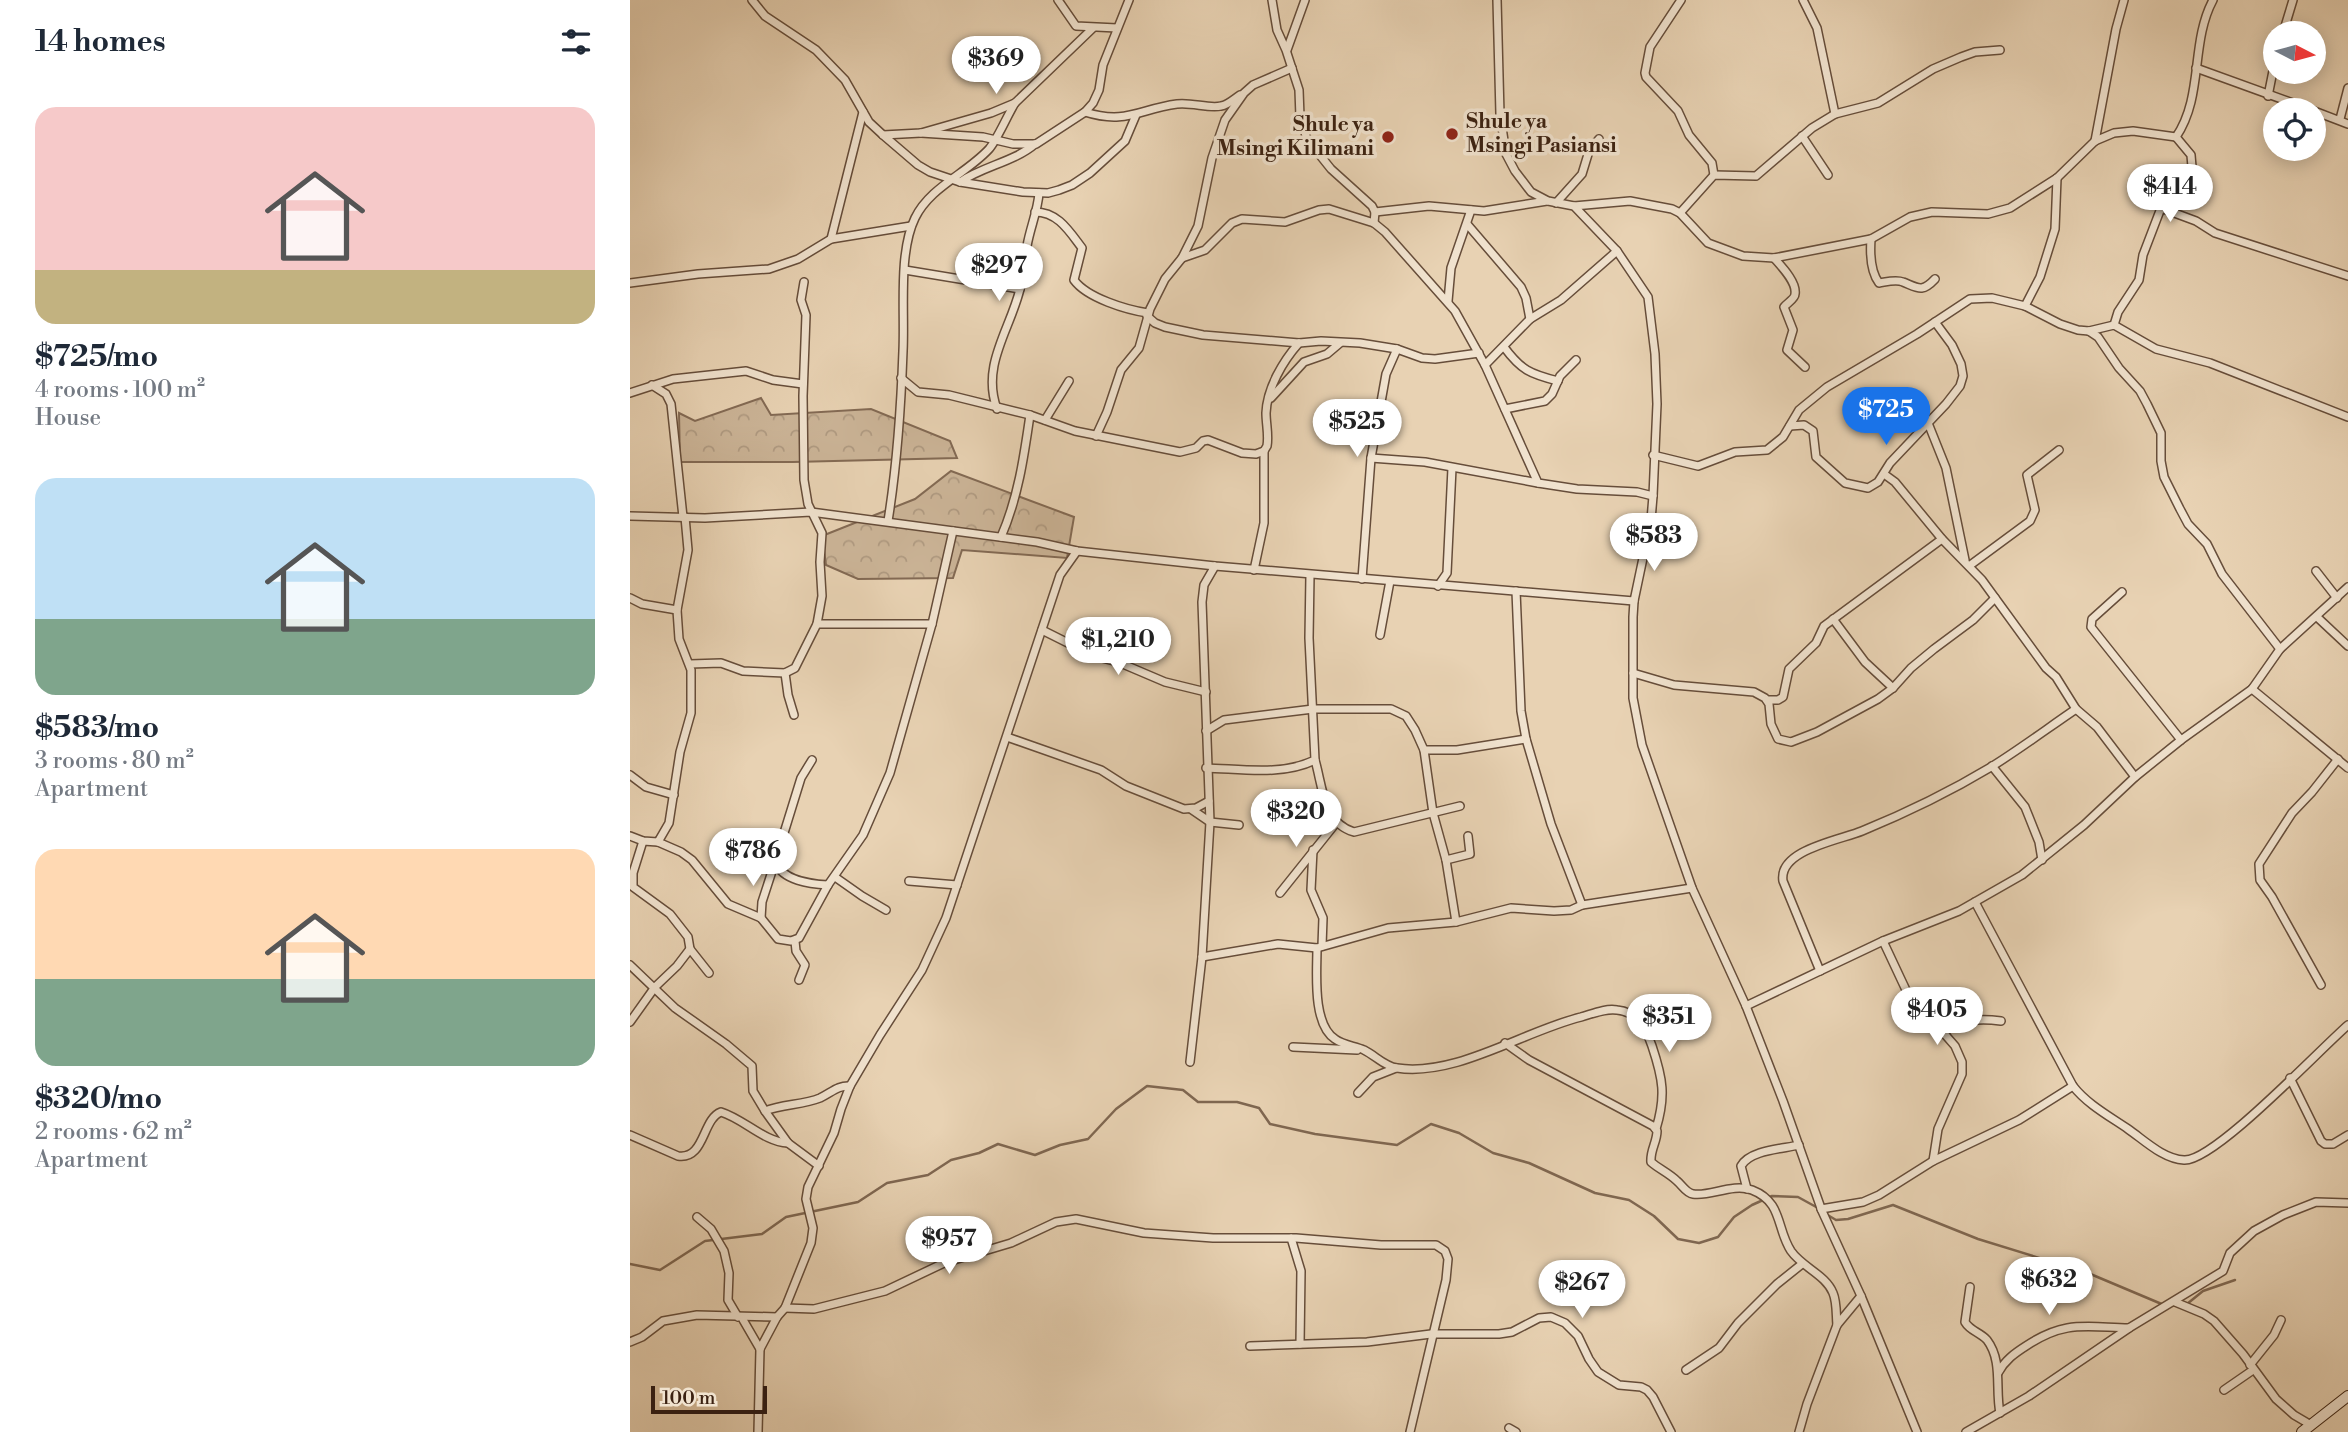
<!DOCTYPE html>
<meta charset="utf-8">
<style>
:root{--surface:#fff;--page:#f2f2f3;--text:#1f2937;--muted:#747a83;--accent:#1a73e8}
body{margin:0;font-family:"Libre Bodoni",serif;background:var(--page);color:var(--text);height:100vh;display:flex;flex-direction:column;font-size:26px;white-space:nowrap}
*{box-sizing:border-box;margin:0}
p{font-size:23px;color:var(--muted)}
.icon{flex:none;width:38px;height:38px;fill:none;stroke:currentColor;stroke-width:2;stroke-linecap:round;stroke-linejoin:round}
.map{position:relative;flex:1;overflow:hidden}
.details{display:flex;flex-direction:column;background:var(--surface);width:630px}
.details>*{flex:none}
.needle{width:46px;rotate:96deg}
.buttons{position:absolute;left:1633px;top:21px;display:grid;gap:14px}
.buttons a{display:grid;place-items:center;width:63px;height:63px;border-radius:50%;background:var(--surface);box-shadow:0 4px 18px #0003;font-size:35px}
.scale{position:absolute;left:21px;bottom:18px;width:116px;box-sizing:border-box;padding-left:7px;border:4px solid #3b2111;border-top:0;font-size:19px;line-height:24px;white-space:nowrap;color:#3b2111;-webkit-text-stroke:5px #f0e2ce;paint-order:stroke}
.price{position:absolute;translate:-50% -60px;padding:0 16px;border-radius:24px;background:#fff;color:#222;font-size:23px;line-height:46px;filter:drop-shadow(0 2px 4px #0008)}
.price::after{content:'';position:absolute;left:50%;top:42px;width:21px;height:16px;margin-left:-10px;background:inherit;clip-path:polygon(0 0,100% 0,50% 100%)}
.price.on{background:var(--accent);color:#fff}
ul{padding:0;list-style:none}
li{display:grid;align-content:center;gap:14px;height:371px;padding:0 35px}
li span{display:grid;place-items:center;height:217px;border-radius:21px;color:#555}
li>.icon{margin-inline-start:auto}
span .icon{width:126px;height:126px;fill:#fffc;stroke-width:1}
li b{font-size:30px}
h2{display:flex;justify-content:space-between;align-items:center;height:84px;padding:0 35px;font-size:30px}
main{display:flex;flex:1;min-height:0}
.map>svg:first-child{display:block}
.forest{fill:url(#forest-crowns);stroke:#836a54;stroke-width:2}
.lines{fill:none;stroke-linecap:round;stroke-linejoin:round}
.stream{stroke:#7f6751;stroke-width:2.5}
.minor-casing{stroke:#664d3a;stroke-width:10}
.secondary-casing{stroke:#3b2111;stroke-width:12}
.minor{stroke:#f0e2ce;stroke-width:7}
.secondary{stroke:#f0e2ce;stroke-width:10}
.poi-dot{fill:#8f2418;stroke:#f0e2ce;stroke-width:2.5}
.labels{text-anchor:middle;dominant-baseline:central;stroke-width:7;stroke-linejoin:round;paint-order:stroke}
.poi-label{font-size:21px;font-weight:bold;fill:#3b2111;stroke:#f0e2ce;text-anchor:start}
</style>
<main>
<section class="details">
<h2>14 homes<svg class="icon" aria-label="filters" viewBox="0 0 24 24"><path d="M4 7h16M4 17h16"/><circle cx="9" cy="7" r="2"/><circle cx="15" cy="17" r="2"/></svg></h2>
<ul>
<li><span style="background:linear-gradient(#f6c9c9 75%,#c2b280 0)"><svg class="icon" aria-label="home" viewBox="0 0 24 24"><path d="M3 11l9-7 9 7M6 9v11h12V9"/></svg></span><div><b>$725/mo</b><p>4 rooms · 100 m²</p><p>House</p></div></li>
<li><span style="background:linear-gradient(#bfe0f5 65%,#7fa58c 0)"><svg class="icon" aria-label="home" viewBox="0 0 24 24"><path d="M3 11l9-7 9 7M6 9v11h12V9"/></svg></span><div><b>$583/mo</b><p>3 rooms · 80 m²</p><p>Apartment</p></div></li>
<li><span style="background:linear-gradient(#ffd9b3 60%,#7fa58c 0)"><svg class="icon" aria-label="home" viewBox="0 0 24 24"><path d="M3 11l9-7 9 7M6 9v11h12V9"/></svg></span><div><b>$320/mo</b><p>2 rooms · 62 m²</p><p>Apartment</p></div></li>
</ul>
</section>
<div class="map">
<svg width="1718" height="1432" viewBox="0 0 1718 1432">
<defs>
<pattern id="forest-crowns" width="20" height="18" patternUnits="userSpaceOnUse" patternTransform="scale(1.75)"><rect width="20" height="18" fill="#cbb497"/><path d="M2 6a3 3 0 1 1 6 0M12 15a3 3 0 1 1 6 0" fill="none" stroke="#af9a81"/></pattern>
</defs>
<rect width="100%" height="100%" fill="#e8d2b3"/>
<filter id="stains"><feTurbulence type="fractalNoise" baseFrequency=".00286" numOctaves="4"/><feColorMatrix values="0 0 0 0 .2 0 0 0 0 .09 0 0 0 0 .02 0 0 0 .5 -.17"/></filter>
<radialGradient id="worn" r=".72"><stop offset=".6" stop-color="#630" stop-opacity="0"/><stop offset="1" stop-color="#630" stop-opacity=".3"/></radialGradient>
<!-- forest -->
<g class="forest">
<path d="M131,398L141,415L241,409L320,441L327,458L163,462H50L49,413L65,421Z"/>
<path d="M321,471L444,517L437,558L332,550L323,578L228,579L196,565L192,536L285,499Z"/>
</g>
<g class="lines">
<!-- stream -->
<g class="stream">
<path d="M1196,1214L1206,1220L1218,1219L1263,1205L1348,1239L1458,1273L1534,1305"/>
<path d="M0,1264L30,1270L75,1241L132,1234L156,1217L228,1202L257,1183L298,1175L321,1160L349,1153L368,1144L405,1155L430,1145L458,1139L486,1109L517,1086L553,1090L568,1102H607L629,1108L640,1124L685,1134L767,1145L801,1124L829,1133L863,1153L899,1163L965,1193L999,1200L1024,1216L1048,1239L1069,1243L1088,1237L1104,1217L1122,1205L1142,1196L1168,1197L1188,1208"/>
<path d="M1557,1304L1573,1291L1605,1280"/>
</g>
<!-- minor casing -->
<g class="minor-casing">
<g id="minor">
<path d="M122,0L135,16L186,50L215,80L239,122L253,135L288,165L300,172L330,182L393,192L418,193L429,190L442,185L460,173L495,141L506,115"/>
<path d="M428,0L446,26L487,28"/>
<path d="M642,0L647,30L656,50L669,90L670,117L677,139L701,169L742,206L745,212L744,223"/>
<path d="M867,0L870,114L876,154L885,171L901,192L918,201L944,206L987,251L1018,297L1025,354L1027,404L1023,496L1021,520L1004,601L1003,617V698L1012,745L1062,888L1116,1006L1153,1101L1192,1211L1231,1296L1287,1432"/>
<path d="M1051,0L1020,47L1015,73L1016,77L1048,111L1059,135L1082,163L1084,175"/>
<path d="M1173,0L1187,28L1205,114"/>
<path d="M1653,33L1663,0"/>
<path d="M657,50L675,0"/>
<path d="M1566,68L1682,110"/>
<path d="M1638,96L1645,61"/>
<path d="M1684,111L1718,124"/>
<path d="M455,112C496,125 509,109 547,104C562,102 579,109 591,106C598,105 605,98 610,95"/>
<path d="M1710,119L1718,88"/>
<path d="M291,133L353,137L383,144H406L455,112L463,103L469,90L473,65L499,0"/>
<path d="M253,135L291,133L361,113L385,103L463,28"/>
<path d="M1172,136L1198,175"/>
<path d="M1465,141L1486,29L1494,0"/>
<path d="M330,182C353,166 384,162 405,144"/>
<path d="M926,203L952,174L959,151L969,139"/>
<path d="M944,206L1000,201L1042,209L1050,213L1078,243L1113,256L1144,258L1241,239L1280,217L1302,212L1358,214L1380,208L1427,178L1465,141L1484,133L1503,131L1546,137C1574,96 1560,43 1583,0"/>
<path d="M1531,208L1566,221L1585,233L1718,276"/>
<path d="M405,212C428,212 439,231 452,248L444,280C457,298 497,310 518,313"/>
<path d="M745,212L799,206L854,211L917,201"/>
<path d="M1050,213L1084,175L1126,176L1182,128L1205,114L1248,103L1303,69L1331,57L1345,52L1370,50"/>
<path d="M837,224L891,287L896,298L900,319"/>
<path d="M201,239L233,112"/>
<path d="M1241,239C1240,253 1240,271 1249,283C1256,282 1266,279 1273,282C1288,288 1292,293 1305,279"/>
<path d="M552,258L575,250L602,223L612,219L655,222L689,210L699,209L744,223L755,232L825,311L855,365L908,483L947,489L1007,492L1023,496"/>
<path d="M1144,258C1151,266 1167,282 1165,294C1165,299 1157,303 1154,307L1163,330L1157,350L1175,367"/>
<path d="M275,270L390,289"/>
<path d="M0,283L68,274L139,269L168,259L201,239L281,226"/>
<path d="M818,301L821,268L841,210"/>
<path d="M1395,306L1410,277L1425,229L1427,178"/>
<path d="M517,316L525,323L535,327L573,335L669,343L691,341L730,343L767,349L792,358L805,359L849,353"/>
<path d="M1484,325L1488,312L1509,280L1513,255L1531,208L1562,167L1561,155L1546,137"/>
<path d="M1459,331L1468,337L1489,368L1510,391L1517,404L1531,433V461L1534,477L1550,509L1558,524L1577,544L1592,574L1650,649"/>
<path d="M874,347C891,370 900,374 928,381"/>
<path d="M855,365L900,319L931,300L987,251"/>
<path d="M271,378L288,392L319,395L400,415L445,431L550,452L566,448L573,441L578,440L612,453L626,454L634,451L637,446C639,435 636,424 636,413C637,388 653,361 669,343"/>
<path d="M22,385L36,394L41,404L53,517"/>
<path d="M0,393L43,379L116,371L143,380L173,384"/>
<path d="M641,398L674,362L697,354L710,343"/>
<path d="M367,409C351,365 380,330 390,289C394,275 394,260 397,246C400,228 408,210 409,193"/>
<path d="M875,409L915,401L922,394L930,376L946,360"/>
<path d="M415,420L439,381"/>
<path d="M1298,423L1316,468L1335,560"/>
<path d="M1160,426L1174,425L1183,431L1186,457L1215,483L1238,488L1248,482L1260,463L1316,404L1330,386L1333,376L1331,364L1322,345L1305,322"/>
<path d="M466,436L477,412L491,370L509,348L520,309L535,279L552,258L568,226L582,158L595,120L614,93L623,85L662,68"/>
<path d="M1023,455L1068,466L1105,452L1137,450L1153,437L1169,410L1197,387L1287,334L1340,299L1362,298L1395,306L1430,324L1448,330L1459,331L1484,325L1526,349L1580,363L1718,417"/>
<path d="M741,458L795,462L908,483"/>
<path d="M1254,474L1265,482L1312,539L1352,580L1416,668L1426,677L1446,709L1467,727L1505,777"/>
<path d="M0,516L75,518L181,512L407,542L447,551L585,566L1004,601"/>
<path d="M258,521C267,465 271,407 273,351C275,312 268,253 285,218C300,187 336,174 359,149C367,140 377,116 385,103"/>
<path d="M371,537C388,498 394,457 400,415"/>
<path d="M1339,566L1400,521L1405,510L1397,475L1429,450"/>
<path d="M624,570L634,523V451"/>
<path d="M1686,571L1707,598"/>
<path d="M732,579L741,458L756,374L767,349"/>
<path d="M808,586L817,573L822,468"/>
<path d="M886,591L891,711L896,739L921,824L952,905"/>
<path d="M1492,592L1462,619L1461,627L1551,740"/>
<path d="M0,598L12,604L47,610"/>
<path d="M1687,617L1718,646"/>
<path d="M1203,619L1235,662L1263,688"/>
<path d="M187,624H302"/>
<path d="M412,630L464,656L488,662L535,682L576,692"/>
<path d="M750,635L760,581"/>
<path d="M60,664L91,663L113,671L155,673L165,668L187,624L192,596L190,562L192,533L178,504L174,480L173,396L176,315L171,300L174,282"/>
<path d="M155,673L158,695L164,715"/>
<path d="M1003,673L1044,685L1124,692L1135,698L1139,704L1141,724L1148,739L1161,742L1187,732L1248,699L1263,688L1281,668L1304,649L1343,620L1365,598"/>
<path d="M1622,689L1718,768"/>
<path d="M1137,700H1148L1153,697L1159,669L1186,643L1194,626L1312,539"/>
<path d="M576,731L594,720L683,709H761L776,716L785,730L794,750L803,813L816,860L826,922"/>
<path d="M377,737L471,770L496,786L554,809L566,808L579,801"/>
<path d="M794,750H827L896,739"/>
<path d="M182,760L171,778L145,862C153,881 180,884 198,885"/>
<path d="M685,760C693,788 693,823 724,832L830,806"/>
<path d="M1362,766L1395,807L1409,842L1412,860"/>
<path d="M576,768C612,769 652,776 685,760L679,638L680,575"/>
<path d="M0,775L16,787L44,795"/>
<path d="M561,809L580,822L609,825"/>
<path d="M0,836L13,841L28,842L39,823L50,752L61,713V670L49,639L47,610L58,550L55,517"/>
<path d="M13,841L3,873V887L40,914L58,937L60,949L79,973"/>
<path d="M28,842L51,852L62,860L98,904L131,918L148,939L161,941L169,938L198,885L233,835L260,773L302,624L323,531"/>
<path d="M683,850L681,890L693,918L692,946"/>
<path d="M816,860L840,854L838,836"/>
<path d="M205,877L232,896L256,910"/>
<path d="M279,881L327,885"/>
<path d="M650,893L706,823"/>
<path d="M1345,902L1443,1086C1457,1104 1479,1116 1498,1129C1514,1140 1533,1159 1554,1160C1584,1162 1689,1050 1718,1025"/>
<path d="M131,918L132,902L145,862"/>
<path d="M165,941L166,951L175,965L169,980"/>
<path d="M1253,941L1276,990L1325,1046L1332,1062V1074L1308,1129L1303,1161"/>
<path d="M687,948C687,972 682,1024 705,1039C713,1045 725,1046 734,1050C746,1056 754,1066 767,1068C826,1077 894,1031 951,1017C962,1014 975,1008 987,1010C1008,1012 1016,1029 1022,1046C1033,1079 1036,1096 1026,1129"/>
<path d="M572,957L648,944L687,948L758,928L826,922L881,908L924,911L941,910L952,905L1062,888"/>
<path d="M0,965L45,1008L96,1044L122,1066L123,1091L135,1111L158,1143L189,1166"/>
<path d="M1190,971L1153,881C1148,850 1210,840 1232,831C1276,813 1321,791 1361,767C1390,749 1418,728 1446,709"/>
<path d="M1691,985L1642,897L1630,880L1629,864L1662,813L1682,792L1708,759"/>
<path d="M1116,1006L1253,941L1329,911L1392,875L1454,825L1505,777L1551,740L1622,689L1650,649L1718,587"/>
<path d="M0,1022L25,987L47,966L60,949"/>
<path d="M1313,1033C1330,1019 1350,1018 1371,1021"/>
<path d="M875,1043L899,1060L1023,1126L1027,1131C1027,1142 1020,1150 1021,1162C1029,1169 1039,1173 1047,1181C1052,1185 1056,1193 1063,1194C1080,1197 1102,1183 1122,1190C1153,1202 1146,1228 1161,1251C1172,1267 1196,1275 1203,1293C1207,1302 1206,1315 1207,1325"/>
<path d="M663,1047L727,1050"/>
<path d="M560,1062L572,957L580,822L572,602L574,585L585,566"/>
<path d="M1660,1078L1691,1141L1695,1144H1703L1718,1135"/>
<path d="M728,1093L743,1077L766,1068"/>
<path d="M135,1111C153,1104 173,1105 190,1098C201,1093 208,1085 220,1086"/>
<path d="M0,1135L48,1156C75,1160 72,1119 91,1112C114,1119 134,1142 158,1143"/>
<path d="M1117,1189L1111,1166C1120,1150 1152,1149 1169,1145"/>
<path d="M1191,1209L1233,1202L1249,1195L1303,1161L1389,1120L1443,1086"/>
<path d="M67,1217L81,1229L94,1251L99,1273L98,1300L108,1317"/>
<path d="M661,1238L671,1271L670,1344"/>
<path d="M1340,1287L1335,1322C1340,1331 1350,1332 1357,1340C1373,1361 1365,1389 1370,1413"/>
<path d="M1545,1302L1574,1314L1584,1321L1613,1354L1646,1399L1664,1415L1681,1425"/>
<path d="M155,1308L184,1309L255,1291L314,1263L381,1243L426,1222L446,1219L514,1233L583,1238H666L751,1245H806L815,1251L818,1259L816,1280L780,1432"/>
<path d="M112,1318L130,1349"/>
<path d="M0,1342L12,1337L33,1321L67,1315L147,1317"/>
<path d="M620,1346L737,1342L801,1334H869L882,1332L909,1318L921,1317L935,1323L948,1336L959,1359L968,1372L989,1385L1011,1387L1017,1390L1023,1397L1041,1432"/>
<path d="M1620,1365L1644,1335L1651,1320"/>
<path d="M1056,1370L1089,1348L1108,1323L1147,1284L1172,1264"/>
<path d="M1368,1373C1375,1360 1385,1353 1396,1346C1435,1320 1455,1327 1499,1328"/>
<path d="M1594,1390L1623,1370"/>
<path d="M879,1428L886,1432"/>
<path d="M128,1432L130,1349L147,1317L155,1308L181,1243L183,1228L176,1199L178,1187L204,1133L211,1109L220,1086L250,1035L292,970L316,918L430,575L447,551"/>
<path d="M1169,1432L1177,1404L1207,1325L1231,1296"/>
<path d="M1336,1432L1399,1396L1499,1328L1593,1271L1600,1253L1624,1231L1653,1215L1686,1202L1718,1203"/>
</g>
</g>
<!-- secondary casing -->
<g class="secondary-casing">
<path id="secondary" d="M1672,1432L1718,1396"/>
</g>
<!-- minor -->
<use href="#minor" class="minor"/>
<!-- secondary -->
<use href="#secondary" class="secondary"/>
</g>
<!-- markers -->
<g class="poi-dot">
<circle cx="822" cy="134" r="7"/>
<circle cx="758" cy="137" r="7"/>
</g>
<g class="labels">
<!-- poi labels -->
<g class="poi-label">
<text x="836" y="122">Shule ya<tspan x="836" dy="24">Msingi Pasiansi</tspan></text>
<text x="744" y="125" text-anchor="end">Shule ya<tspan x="744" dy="24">Msingi Kilimani</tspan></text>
</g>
</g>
<rect width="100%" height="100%" filter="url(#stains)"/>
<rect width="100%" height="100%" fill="url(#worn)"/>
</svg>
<div class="buttons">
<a><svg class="needle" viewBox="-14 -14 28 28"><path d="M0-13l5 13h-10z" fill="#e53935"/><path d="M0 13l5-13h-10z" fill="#747a83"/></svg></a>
<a><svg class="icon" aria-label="locate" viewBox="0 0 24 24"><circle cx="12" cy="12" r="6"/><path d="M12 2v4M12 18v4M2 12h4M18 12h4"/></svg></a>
</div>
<div class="scale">100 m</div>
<b class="price" style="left:366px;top:96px">$369</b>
<b class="price" style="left:1540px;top:224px">$414</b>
<b class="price" style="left:369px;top:303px">$297</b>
<b class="price on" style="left:1256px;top:447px">$725</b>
<b class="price" style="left:727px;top:459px">$525</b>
<b class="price" style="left:1024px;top:573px">$583</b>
<b class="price" style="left:488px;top:677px">$1,210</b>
<b class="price" style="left:666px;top:849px">$320</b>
<b class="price" style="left:123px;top:888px">$786</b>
<b class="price" style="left:1307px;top:1047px">$405</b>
<b class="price" style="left:1039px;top:1054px">$351</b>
<b class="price" style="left:319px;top:1276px">$957</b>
<b class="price" style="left:1419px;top:1317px">$632</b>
<b class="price" style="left:952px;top:1320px">$267</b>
</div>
</main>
